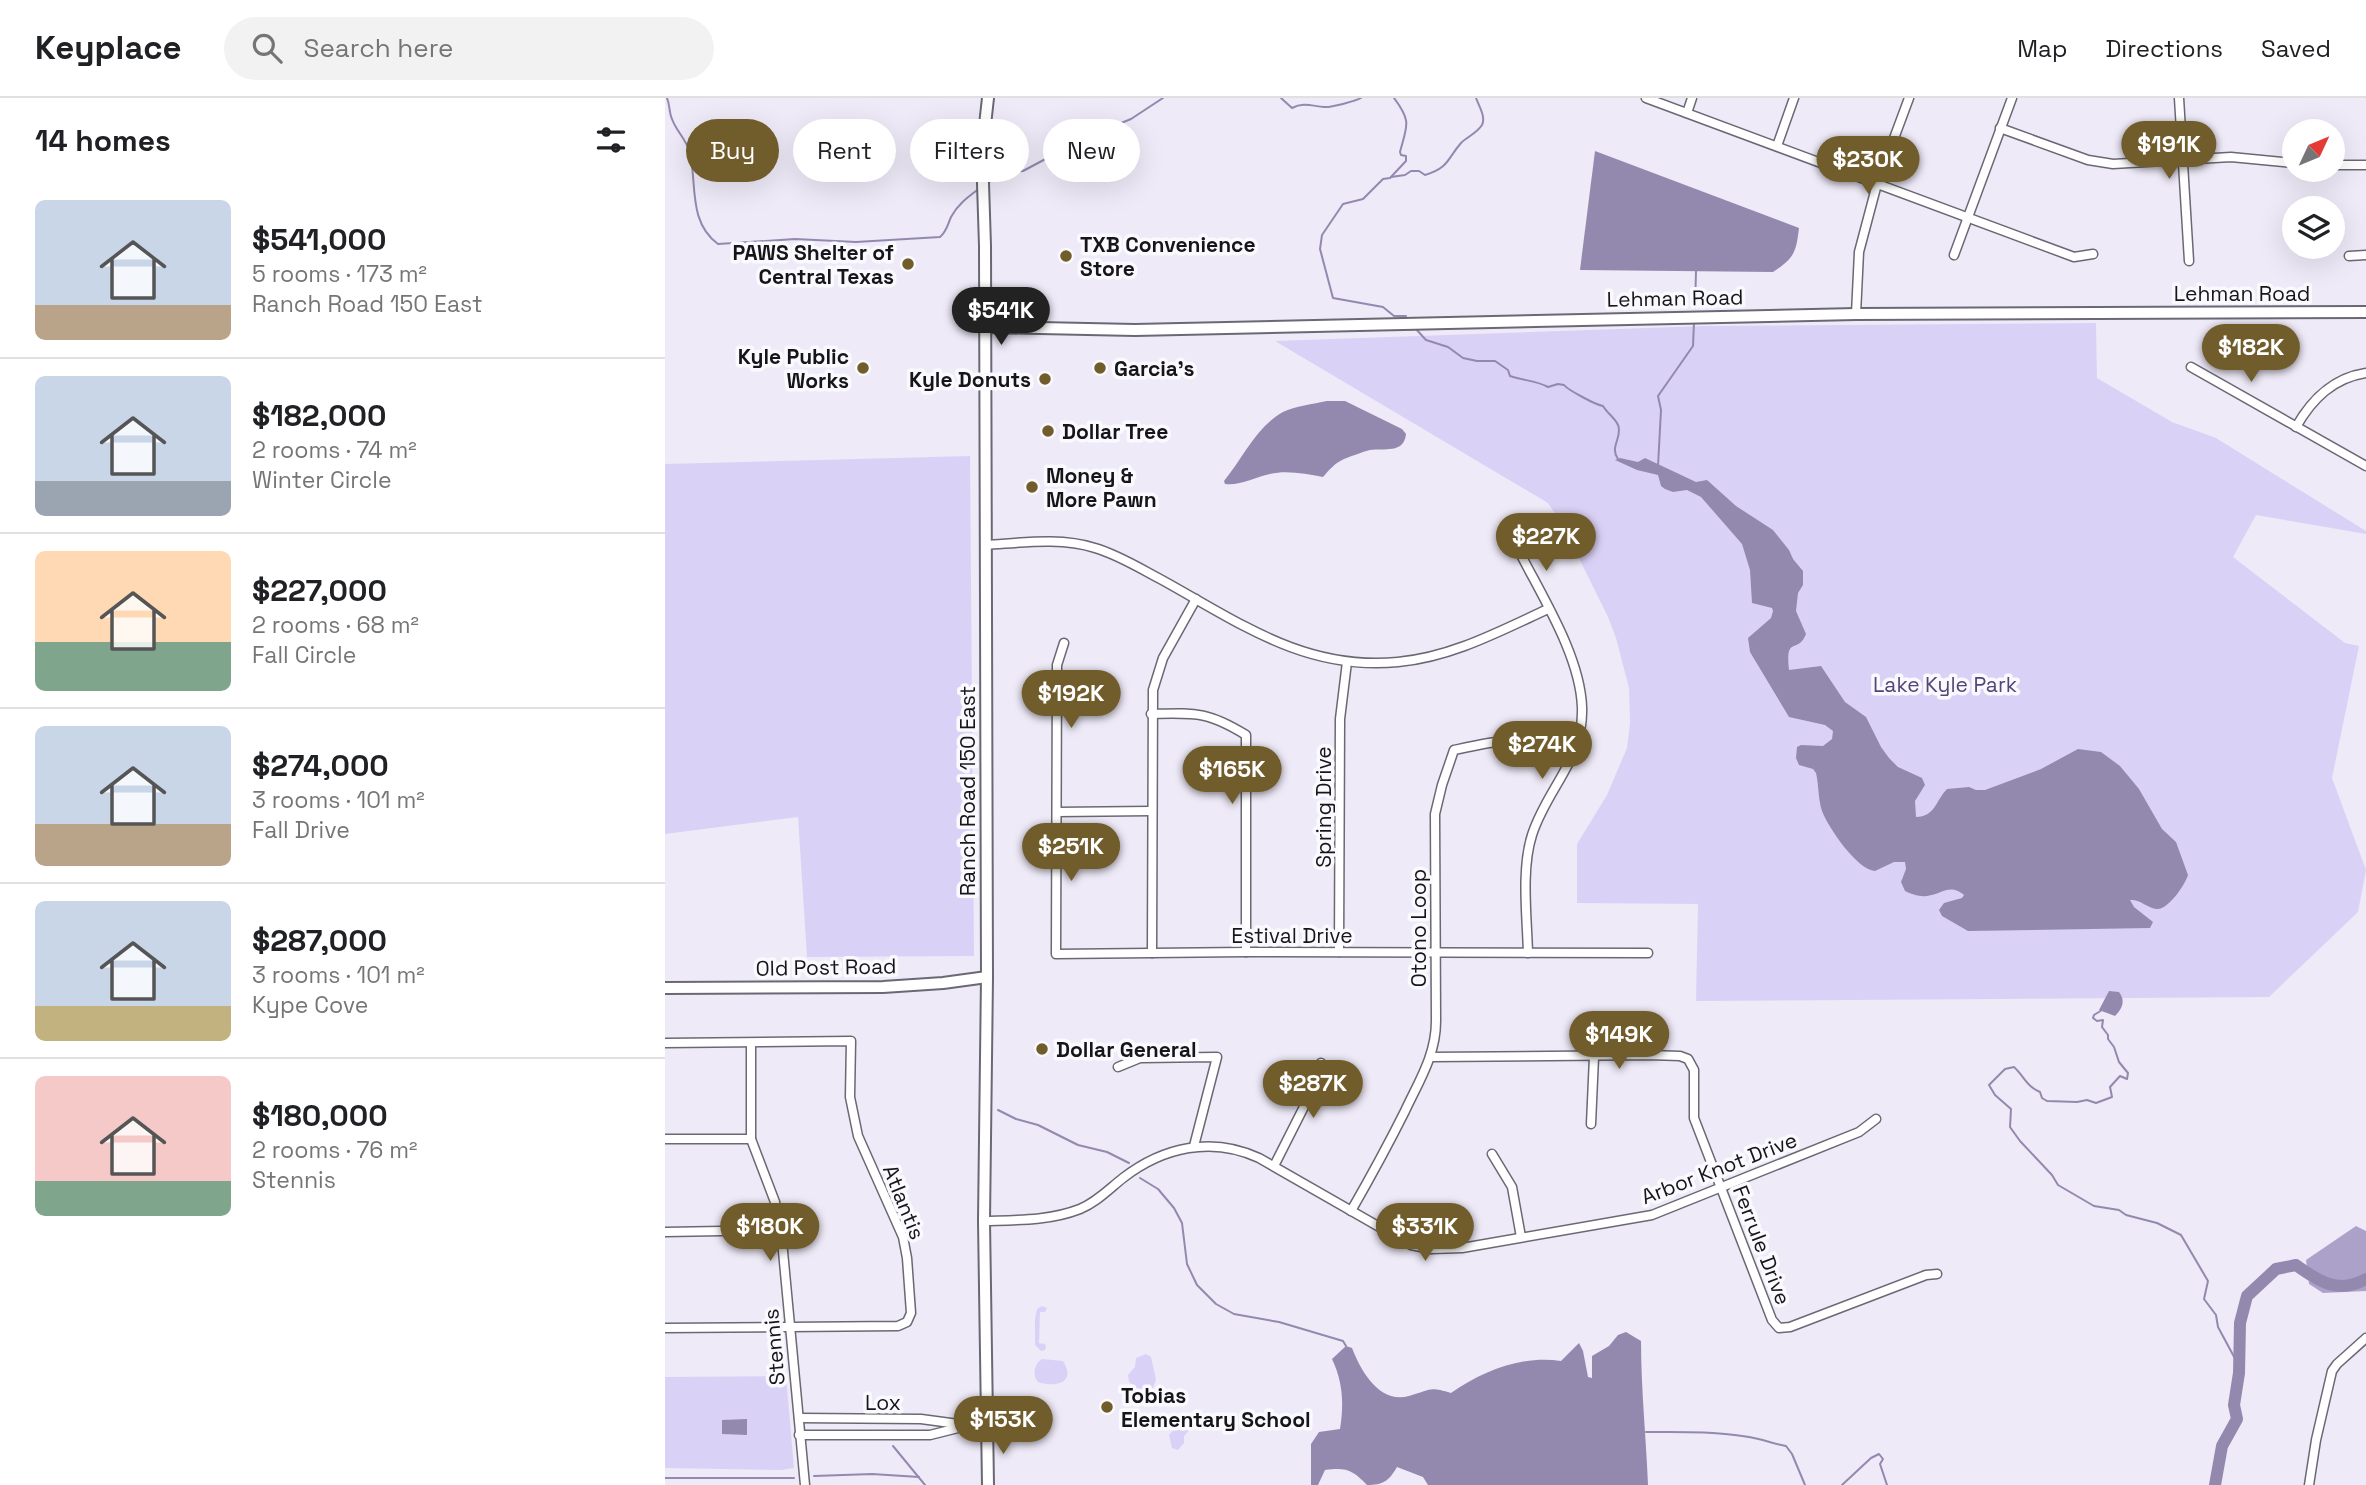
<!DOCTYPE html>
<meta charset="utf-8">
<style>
:root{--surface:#fff;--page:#f2f2f2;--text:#202124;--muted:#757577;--line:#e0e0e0;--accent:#715c2b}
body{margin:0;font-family:"Space Grotesk",sans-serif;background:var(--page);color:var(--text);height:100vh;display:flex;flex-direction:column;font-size:26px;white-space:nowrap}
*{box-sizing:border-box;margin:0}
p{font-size:23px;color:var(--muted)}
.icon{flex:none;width:38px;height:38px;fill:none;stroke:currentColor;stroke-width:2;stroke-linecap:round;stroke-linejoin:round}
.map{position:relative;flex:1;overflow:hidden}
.sheet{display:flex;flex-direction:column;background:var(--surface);width:665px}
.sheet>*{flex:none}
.banner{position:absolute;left:21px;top:21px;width:665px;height:63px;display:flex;gap:14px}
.needle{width:46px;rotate:46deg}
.controls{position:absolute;left:1617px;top:21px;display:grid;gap:14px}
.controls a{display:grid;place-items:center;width:63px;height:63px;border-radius:50%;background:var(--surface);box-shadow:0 7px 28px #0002;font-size:35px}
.price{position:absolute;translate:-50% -60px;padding:0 16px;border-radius:24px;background:var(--accent);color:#fff;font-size:23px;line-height:46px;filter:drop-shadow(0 2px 4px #0008)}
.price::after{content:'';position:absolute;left:50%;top:42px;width:21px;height:16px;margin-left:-10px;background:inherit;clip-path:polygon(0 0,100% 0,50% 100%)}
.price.on{background:#222;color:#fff}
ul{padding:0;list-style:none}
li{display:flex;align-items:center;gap:21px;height:175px;padding:0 35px}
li+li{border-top:2px solid var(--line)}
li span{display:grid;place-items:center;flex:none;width:196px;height:140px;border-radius:10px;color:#555}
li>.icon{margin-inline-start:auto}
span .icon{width:84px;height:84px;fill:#fffc;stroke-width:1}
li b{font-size:30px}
h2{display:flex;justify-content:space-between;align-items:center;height:84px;padding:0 35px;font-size:30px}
.pill{padding:0 24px;border-radius:32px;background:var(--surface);box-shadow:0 7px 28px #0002;font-size:24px;line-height:63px}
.pill.on{background:var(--accent);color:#fff}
header{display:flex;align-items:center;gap:42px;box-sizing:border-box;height:98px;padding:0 35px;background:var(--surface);border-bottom:2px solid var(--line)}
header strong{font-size:33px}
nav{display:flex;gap:38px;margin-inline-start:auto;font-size:24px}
.search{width:490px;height:63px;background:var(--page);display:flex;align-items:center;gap:18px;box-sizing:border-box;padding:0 24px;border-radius:38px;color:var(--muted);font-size:26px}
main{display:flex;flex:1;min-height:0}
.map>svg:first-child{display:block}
.green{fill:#dad2f6}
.forest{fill:#aca2c9}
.water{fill:#9389af}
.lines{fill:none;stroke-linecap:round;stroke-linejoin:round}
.stream{stroke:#9389af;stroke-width:2}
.river{stroke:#9389af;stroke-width:12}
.street-casing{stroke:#6b6873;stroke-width:11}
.secondary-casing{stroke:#6b6873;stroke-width:14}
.street{stroke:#fff;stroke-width:8}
.secondary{stroke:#fff;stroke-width:10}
.poi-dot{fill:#715c2b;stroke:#faf9fe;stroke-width:2.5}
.labels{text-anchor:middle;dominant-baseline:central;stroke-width:7;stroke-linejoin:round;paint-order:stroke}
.poi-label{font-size:21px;font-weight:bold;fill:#16151a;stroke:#faf9fe;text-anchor:start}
.street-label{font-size:21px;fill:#16151a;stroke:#faf9fe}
.park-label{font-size:21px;fill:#544478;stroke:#faf9fe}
</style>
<header>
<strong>Keyplace</strong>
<div class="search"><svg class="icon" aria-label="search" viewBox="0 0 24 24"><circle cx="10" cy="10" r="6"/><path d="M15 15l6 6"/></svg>Search here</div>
<nav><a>Map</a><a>Directions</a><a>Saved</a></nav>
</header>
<main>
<section class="sheet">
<h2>14 homes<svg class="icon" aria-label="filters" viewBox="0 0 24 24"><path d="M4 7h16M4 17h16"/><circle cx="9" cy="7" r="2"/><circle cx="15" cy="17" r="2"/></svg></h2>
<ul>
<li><span style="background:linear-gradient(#c9d6e8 75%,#b9a48a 0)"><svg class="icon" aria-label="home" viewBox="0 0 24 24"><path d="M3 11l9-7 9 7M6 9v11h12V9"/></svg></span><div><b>$541,000</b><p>5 rooms · 173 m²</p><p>Ranch Road 150 East</p></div></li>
<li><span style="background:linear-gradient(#c9d6e8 75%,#9aa5b1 0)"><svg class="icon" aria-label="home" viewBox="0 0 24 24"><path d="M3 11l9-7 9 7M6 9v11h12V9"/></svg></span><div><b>$182,000</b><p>2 rooms · 74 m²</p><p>Winter Circle</p></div></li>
<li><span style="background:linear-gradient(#ffd9b3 65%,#7fa58c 0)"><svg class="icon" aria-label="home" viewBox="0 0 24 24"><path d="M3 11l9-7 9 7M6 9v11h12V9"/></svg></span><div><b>$227,000</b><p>2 rooms · 68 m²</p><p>Fall Circle</p></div></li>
<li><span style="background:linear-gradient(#c9d6e8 70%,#b9a48a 0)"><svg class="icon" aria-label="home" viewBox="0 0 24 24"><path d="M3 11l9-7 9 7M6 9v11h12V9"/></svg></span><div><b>$274,000</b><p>3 rooms · 101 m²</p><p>Fall Drive</p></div></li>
<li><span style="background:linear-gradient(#c9d6e8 75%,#c2b280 0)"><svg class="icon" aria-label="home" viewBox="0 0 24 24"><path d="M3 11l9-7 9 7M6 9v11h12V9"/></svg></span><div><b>$287,000</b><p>3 rooms · 101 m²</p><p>Kype Cove</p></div></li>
<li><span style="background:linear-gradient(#f6c9c9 75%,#7fa58c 0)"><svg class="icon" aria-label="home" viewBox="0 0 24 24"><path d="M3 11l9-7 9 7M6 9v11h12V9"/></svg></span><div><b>$180,000</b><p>2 rooms · 76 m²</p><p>Stennis</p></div></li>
</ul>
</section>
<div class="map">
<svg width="1701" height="1387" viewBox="0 0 1701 1387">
<rect width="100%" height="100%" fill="#eeeaf8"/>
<!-- green -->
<g class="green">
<path d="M1431,225L1432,280L1507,324L1551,340L1701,433V436L1591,417L1568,459L1680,545L1694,548L1667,680L1701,772L1693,814L1604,899L1031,903L1033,806L912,805V746L942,697L962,650L965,625L964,590L951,540L943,519L898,428L883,405L610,243L1039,228Z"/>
<path d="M305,358L309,858L142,859L133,719L0,736V366Z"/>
<path d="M377,1208L382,1210L380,1214H375L374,1245L380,1246L381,1249L380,1252L376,1253L370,1247V1221L372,1211Z"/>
<path d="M481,1256L486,1259L491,1282L487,1292L476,1294L464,1284L463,1277L470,1269L471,1260Z"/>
<path d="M377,1261L398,1263C412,1285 390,1290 373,1284C367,1277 369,1266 377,1261Z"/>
<path d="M121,1278L129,1370L117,1372L0,1370V1279Z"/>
<path d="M520,1323L526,1330L519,1338V1345L513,1352L507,1350L504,1337L510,1330Z"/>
</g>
<!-- forest -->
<path class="forest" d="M1691,1128L1701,1133V1193L1658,1195L1644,1186L1641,1162Z"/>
<!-- water -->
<g class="water">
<path d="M930,53L1134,130C1131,155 1129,160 1108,174L915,172Z"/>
<path d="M662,303H680L737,331L741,336C739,356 719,350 705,352C697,354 687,358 679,361C670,365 664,372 658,379C641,376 622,372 605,376C590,379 575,388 560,386L559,383C578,360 591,329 618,314C630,308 648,306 662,303Z"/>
<path d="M955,360L973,364L980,360L1031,384L1042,382L1071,408L1108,432L1124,452L1128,461L1138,473V487L1133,495L1131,513L1141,536C1133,557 1120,536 1124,572L1156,568L1180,604L1201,619L1216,649L1224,660L1233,669L1257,680L1260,687L1250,703L1251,719C1270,719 1271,702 1282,691L1304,689L1311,692H1320L1376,671L1413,651L1436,654L1455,668L1474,691L1497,731L1511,744L1523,777C1520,787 1503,812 1492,811C1482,810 1475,801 1465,802L1469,809L1488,824L1485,830L1303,833L1277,818L1274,812L1279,805L1297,800L1299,797C1285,785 1277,796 1262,798C1254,799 1246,796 1240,793L1236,784L1241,771L1240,764H1229L1210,773C1192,772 1163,729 1157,713C1153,701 1154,688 1151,675L1148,671L1134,667L1131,660L1132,649L1136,647L1158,648L1167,641L1168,633L1160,627L1124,619L1085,554L1083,540L1106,520L1108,513L1107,510L1087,505L1085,472L1077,446L1036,399L1022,392L1008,394L1000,391L996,388L993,377L972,372L950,362Z"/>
<path d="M1444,893L1454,894C1461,903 1457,911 1450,918L1434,912Z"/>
<path d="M961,1234L976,1243C976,1291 981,1339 983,1387H763L758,1379L732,1369C724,1383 718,1387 702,1387C688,1372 681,1369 660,1372L653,1387H646V1346L654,1334L675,1331C679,1306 678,1284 667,1261L681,1248L687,1250C696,1273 714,1306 744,1298C766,1292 763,1288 786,1295C818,1273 857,1257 896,1263L914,1245L918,1253L923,1279L927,1280V1258L944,1248L953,1237Z"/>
<path d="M82,1321V1337L57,1336V1322Z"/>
</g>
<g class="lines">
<!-- stream -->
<g class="stream">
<path d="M2,0C5,7 4,15 7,21C11,33 22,42 25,55C32,86 23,124 53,146L130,141L191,144L275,139C282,133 282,128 286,119C293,106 303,99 315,90"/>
<path d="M616,0L627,10C638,4 647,8 659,9C665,10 691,3 696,0"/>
<path d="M729,0C747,24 742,27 735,54L736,57L741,58V63L725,80L718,81L698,101L678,106L657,137L655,151L668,200L718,209L729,218H741"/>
<path d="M726,79L740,77L746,73H754L760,77C784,70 782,61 796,45C802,39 812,35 817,27C821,19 814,8 811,0"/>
<path d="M322,85L342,74L358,73L388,57L398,56L417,41L466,21L498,0"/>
<path d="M1030,210L1031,173"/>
<path d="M750,230L761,242L783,249L798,260L812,263H830L843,272L845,278C859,283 870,282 883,289L893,286L899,287C903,292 931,307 938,308C942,315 950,320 953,327C958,339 944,349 953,361"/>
<path d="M993,368L996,312L993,298L1028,248L1029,224"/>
<path d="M1437,912L1429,917L1428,920L1432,923L1438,922L1437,929L1443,937V941L1449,949L1454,964L1463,975L1462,981L1455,978L1445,989L1447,999L1431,1005L1422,1002L1412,1004L1382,1003L1377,1000L1375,994C1361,988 1359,978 1349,969L1340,971L1324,987L1330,997L1346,1011L1345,1029L1355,1043L1387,1077L1393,1087L1429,1108L1454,1112L1461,1117L1492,1125L1516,1137L1543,1183L1539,1201L1551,1217L1553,1229L1574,1268"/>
<path d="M333,1012L351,1021L373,1027L413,1047L442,1054L464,1065"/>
<path d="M475,1080L493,1091L509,1110L517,1125L522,1166L532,1187L551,1206L569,1216L614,1224L678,1243L681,1248"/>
<path d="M981,1334C1015,1334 1050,1333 1084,1339C1097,1341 1109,1346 1121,1348L1127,1356L1140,1387"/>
<path d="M228,1348L260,1387"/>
<path d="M149,1378L207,1376L254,1379"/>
<path d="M0,1380H129"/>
<path d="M1177,1387L1206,1360L1214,1356L1218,1361L1215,1366L1222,1387"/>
</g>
<!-- river -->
<path class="river" d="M1550,1387L1557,1348L1572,1321L1569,1307L1574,1275L1575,1225L1582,1198L1611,1171L1631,1167C1653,1183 1674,1197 1701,1181"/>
<!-- street casing -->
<g class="street-casing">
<g id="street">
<path d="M981,0L1409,159L1428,156"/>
<path d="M1514,0L1524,163"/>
<path d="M1022,15L1027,0"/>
<path d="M1335,30L1423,62L1448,66L1566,59L1629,65"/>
<path d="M1112,48L1129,0"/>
<path d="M1668,67H1701"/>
<path d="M1289,157L1347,0"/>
<path d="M1684,158L1701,157"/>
<path d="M1191,216L1194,154L1212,86L1244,0"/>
<path d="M1526,269L1701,368"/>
<path d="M1631,329C1647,301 1668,280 1701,275"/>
<path d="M320,447C356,445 395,439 430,450C454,457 476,471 497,482C575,525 640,573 733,564C787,559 835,533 883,511"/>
<path d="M853,451C876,497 915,557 917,609C919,662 882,690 867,737C856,771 862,819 863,855"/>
<path d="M399,545L392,567L391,856L581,854L983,855"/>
<path d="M486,616C530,615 542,613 581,637V854"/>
<path d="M392,714L486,713"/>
<path d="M674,854L675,621L682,564"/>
<path d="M487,855L488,592L498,560L531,501"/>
<path d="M0,945L186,943L185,999L193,1038L238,1139L242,1160L246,1215L242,1224L233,1228L0,1230"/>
<path d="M86,945V1041L110,1104L116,1132L140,1387"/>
<path d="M766,959L984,957L1015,958L1023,961L1029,972V1020L1107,1222L1114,1230L1125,1229L1261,1177L1272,1176"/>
<path d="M453,969L475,960L552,959L529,1048"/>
<path d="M926,1026L929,959"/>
<path d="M0,1041H86"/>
<path d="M827,1056L847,1089L856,1139"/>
<path d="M609,1068L652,983L656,965"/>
<path d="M686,1113C705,1080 723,1047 740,1013C754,983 771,957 771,923L770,716L777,687L789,652C841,641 858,637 911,652"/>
<path d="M319,1123C352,1122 384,1123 415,1111C432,1104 444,1091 458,1080C498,1049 547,1038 594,1060L746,1147L766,1151L797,1150L987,1117L1194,1034L1211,1021"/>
<path d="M0,1134L116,1132"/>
<path d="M134,1320L256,1321L323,1330"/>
<path d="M134,1337H265L301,1328"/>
<path d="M1644,1387L1651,1342L1667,1273L1672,1266L1701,1240"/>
</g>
</g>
<!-- secondary casing -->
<g class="secondary-casing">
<g id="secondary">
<path d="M320,229L470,232L1191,216L1701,214"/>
<path d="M0,890L218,889L278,885L322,879"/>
<path d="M323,1387L319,1123L322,879L320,148L317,54L323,0"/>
</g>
</g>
<!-- street -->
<use href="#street" class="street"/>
<!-- secondary -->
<use href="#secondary" class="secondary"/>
</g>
<!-- markers -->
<g class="poi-dot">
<circle cx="401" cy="158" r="7"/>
<circle cx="243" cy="166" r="7"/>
<circle cx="198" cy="270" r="7"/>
<circle cx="435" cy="270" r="7"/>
<circle cx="380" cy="281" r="7"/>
<circle cx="383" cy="333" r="7"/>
<circle cx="367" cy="389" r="7"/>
<circle cx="377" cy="951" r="7"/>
<circle cx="442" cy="1309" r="7"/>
</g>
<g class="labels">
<!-- poi labels -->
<g class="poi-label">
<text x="415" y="146">TXB Convenience<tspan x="415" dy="24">Store</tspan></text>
<text x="229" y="154" text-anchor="end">PAWS Shelter of<tspan x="229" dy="24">Central Texas</tspan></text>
<text x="184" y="258" text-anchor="end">Kyle Public<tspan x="184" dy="24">Works</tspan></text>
<text x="449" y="270">Garcia's</text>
<text x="366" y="281" text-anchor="end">Kyle Donuts</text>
<text x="397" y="333">Dollar Tree</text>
<text x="381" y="377">Money &amp;<tspan x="381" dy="24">More Pawn</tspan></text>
<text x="391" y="951">Dollar General</text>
<text x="456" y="1297">Tobias<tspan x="456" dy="24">Elementary School</tspan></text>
</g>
<!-- street labels -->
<g class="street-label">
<text x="1577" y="195">Lehman Road</text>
<text transform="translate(1010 200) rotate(-1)">Lehman Road</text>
<text transform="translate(302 693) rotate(-90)">Ranch Road 150 East</text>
<text transform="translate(658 709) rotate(-90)">Spring Drive</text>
<text transform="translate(753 830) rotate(-90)">Otono Loop</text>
<text x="627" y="837">Estival Drive</text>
<text transform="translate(161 869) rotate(-1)">Old Post Road</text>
<text transform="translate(1054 1070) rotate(-21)">Arbor Knot Drive</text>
<text transform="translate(239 1104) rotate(68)">Atlantis</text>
<text transform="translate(1097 1147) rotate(69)">Ferrule Drive</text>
<text transform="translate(109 1249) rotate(-95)">Stennis</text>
<text x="218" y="1304">Lox</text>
</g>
<!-- park labels -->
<g class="park-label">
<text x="1280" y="586">Lake Kyle Park</text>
</g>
</g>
</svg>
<div class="controls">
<a><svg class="needle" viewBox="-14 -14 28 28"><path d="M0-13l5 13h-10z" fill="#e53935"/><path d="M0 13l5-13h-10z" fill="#757577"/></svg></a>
<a><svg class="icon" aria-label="layers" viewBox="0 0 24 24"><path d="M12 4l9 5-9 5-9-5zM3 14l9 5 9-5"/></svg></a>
</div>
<b class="price" style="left:1504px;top:83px">$191K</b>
<b class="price" style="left:1203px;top:98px">$230K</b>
<b class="price on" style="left:336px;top:249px">$541K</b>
<b class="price" style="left:1586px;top:286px">$182K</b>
<b class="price" style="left:881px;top:475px">$227K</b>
<b class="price" style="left:406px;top:632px">$192K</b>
<b class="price" style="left:877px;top:683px">$274K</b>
<b class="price" style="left:567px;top:708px">$165K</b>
<b class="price" style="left:406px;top:785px">$251K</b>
<b class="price" style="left:954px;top:973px">$149K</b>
<b class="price" style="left:648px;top:1022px">$287K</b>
<b class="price" style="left:105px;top:1165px">$180K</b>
<b class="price" style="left:760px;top:1165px">$331K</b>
<b class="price" style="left:338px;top:1358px">$153K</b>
<div class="banner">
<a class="pill on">Buy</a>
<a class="pill">Rent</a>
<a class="pill">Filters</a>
<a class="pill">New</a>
</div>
</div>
</main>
